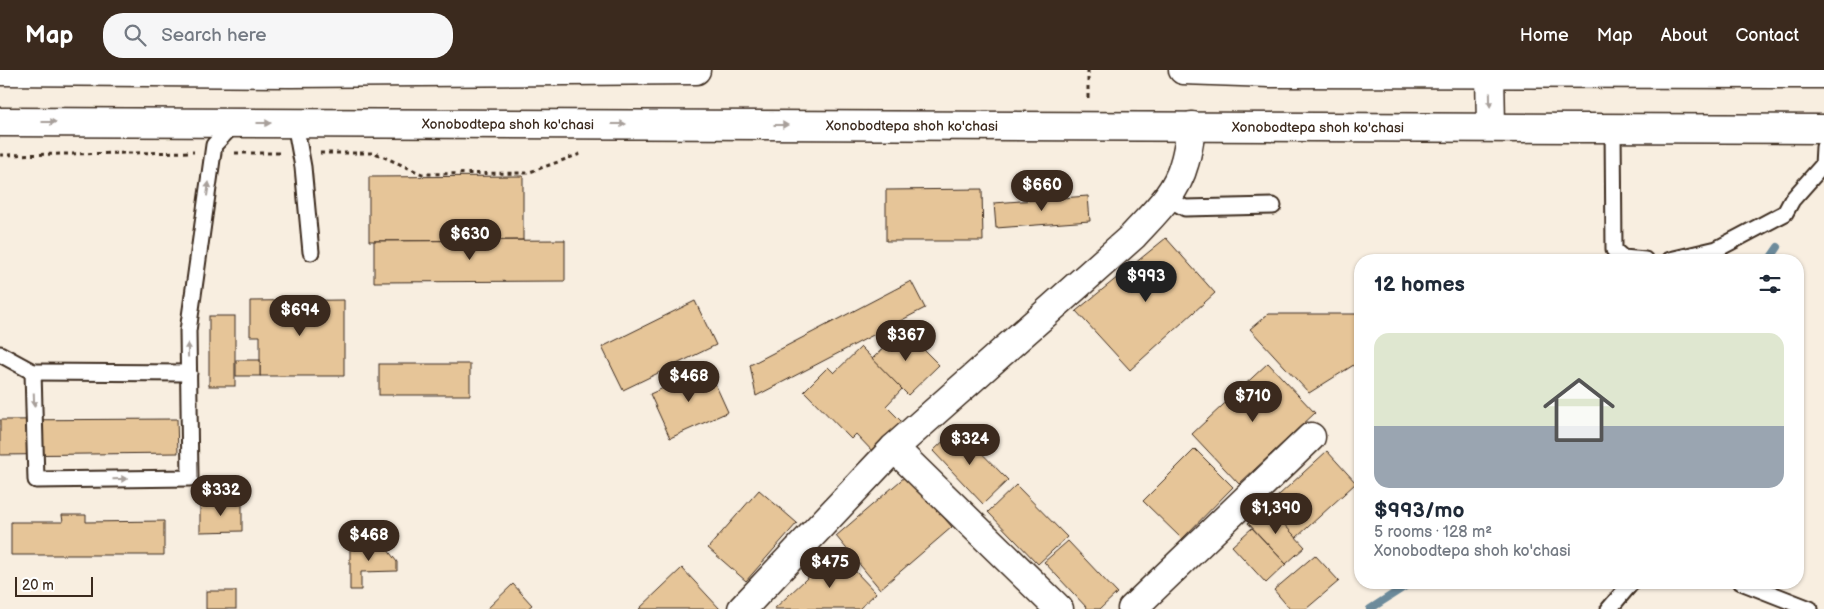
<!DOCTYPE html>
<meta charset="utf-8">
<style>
:root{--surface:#fff;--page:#f6f6f7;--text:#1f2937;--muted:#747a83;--line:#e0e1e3;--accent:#3b2a1e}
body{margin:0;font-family:"Balsamiq Sans",sans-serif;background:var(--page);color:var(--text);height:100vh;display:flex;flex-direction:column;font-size:19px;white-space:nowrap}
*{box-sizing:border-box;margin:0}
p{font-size:16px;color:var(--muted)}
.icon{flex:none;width:28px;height:28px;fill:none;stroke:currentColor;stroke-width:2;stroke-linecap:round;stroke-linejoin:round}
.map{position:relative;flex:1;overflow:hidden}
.panel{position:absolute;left:1354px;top:184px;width:450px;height:335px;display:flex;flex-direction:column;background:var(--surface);border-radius:20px;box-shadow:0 1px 4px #0004}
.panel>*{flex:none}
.scale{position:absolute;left:15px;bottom:12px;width:78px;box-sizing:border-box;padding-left:5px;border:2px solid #3b2a1e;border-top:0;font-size:14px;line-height:18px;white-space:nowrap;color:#3b2a1e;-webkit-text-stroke:4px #fff;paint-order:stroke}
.price{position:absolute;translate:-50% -42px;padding:0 11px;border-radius:18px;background:var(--accent);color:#fff;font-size:16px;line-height:32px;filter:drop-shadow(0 1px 2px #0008)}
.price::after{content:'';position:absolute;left:50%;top:30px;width:15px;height:11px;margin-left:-8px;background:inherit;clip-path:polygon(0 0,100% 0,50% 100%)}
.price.on{background:#222;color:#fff}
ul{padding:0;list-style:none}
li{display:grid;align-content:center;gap:10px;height:265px;padding:0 20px}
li+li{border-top:1px solid var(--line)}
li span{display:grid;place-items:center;height:155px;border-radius:15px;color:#555}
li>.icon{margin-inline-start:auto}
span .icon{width:90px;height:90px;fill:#fffc;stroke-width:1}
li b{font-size:21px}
h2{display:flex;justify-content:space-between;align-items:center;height:60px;padding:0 20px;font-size:21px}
header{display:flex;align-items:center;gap:30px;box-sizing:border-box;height:70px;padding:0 25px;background:var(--accent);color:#fff}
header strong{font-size:24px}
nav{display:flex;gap:28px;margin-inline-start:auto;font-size:18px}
.search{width:350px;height:45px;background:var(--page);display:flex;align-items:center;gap:12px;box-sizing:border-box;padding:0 18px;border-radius:20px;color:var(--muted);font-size:19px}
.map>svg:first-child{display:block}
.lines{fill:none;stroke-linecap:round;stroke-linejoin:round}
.stream{stroke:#6d8b9b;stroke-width:8}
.building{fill:#e6c598;stroke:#3b2a1e}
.service-casing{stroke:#3b2a1e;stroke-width:19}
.minor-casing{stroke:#3b2a1e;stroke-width:31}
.trunk-casing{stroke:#3b2a1e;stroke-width:31}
.path{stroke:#3b2a1e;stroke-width:3;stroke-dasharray:4 4;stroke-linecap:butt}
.service{stroke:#fff;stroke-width:15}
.minor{stroke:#fff;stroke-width:28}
.trunk{stroke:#fff;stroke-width:28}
.oneway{fill:#a79f9a}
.labels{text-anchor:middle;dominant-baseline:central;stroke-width:5;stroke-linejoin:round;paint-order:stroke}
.street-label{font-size:14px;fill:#3b2a1e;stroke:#fff}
</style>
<header>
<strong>Map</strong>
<div class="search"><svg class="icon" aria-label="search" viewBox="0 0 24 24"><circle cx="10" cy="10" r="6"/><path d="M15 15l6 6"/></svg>Search here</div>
<nav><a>Home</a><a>Map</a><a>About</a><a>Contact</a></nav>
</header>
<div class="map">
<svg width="1824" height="539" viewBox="0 0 1824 539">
<rect width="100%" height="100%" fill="#f8eee0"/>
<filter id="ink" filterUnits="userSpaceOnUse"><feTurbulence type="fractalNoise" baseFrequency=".02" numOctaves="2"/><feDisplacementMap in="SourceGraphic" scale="10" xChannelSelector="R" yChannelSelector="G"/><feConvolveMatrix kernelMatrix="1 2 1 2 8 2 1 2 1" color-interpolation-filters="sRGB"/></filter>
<g filter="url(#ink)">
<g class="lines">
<!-- stream -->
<g class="stream">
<path d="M1769,190L1778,177"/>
<path d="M1370,539L1412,512"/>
</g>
</g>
<!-- building -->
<g class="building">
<path d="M523,106V170L369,171V107Z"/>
<path d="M982,119L983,171H886V120Z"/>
<path d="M1088,126L1090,151L996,158L994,133Z"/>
<path d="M1166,168L1215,223L1130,300L1076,241Z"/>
<path d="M565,170V211L374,212V171Z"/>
<path d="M911,211L925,238L756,326L750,295Z"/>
<path d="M344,230V306H260V266H250V231Z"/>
<path d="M695,231L716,275L623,320L602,277Z"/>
<path d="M1268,244H1360V291L1309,323L1250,259Z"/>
<rect x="209" y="246" width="26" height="70"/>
<path d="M903,259L939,295L908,325L872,289Z"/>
<path d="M861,277L902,319L886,336L905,355L875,384L856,364L851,369L804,321L828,297L834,303Z"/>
<rect x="236" y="290" width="24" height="16"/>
<path d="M1268,293L1315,343L1239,414L1192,364Z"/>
<rect x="379" y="294" width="91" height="31"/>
<path d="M708,298L728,342L670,368L650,324Z"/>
<path d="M177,349L178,383L0,385V350Z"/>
<path d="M957,358L1008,410L983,434L933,381Z"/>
<path d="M1195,379L1233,417L1182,469L1143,431Z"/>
<path d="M1327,381L1356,413L1296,468L1267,436Z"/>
<path d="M907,405L952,457L880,519L836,466Z"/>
<path d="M1016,415L1067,467L1038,494L988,442Z"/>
<path d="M759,420L797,453L746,511L708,478Z"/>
<path d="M200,433H242V461L200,462Z"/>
<path d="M1267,436L1305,477L1286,494L1248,453Z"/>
<path d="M62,445H86V452L164,451V485H11V452H63Z"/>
<path d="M1252,458L1286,494L1266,513L1232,476Z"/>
<path d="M1068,471L1117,523L1100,539H1088L1044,492Z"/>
<path d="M350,475H384L397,492V501L361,502V520H350Z"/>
<path d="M836,481L876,523L859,539H774Z"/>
<path d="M1315,485L1339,511L1306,539H1290L1274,520Z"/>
<path d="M682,498L720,539H639Z"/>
<path d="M513,514L532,535L527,539H487Z"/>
<rect x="206" y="521" width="30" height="18"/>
</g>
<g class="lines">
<!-- service casing -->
<g class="service-casing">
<g id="service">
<path d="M295,53L303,97L311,182"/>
<path d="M1613,58L1614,180L1623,188L1645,190"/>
<path d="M1167,128L1185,138L1273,136"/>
<path d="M1670,190L1717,179L1785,143L1792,130L1823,95L1824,77"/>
<path d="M0,284L33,302L36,410L190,408L188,261L214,75L235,53"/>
<path d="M33,302L189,303"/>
<path d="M1741,512L1810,539"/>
<path d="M1609,539L1632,512"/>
</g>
</g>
<!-- minor casing -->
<g class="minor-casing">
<g id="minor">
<path d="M894,378L1059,539"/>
<path d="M742,539L894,378L1133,166C1153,144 1176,124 1184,94C1188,82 1189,69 1192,56"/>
<path d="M1132,539L1311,367"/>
</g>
</g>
<!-- trunk casing -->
<g class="trunk-casing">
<g id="trunk">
<path d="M1183,0L1270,3L1824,4"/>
<path d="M0,1L291,3L696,0"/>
<path d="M1490,2L1491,57"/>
<path id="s1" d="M0,52L1824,59"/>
</g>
</g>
<!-- path -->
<g class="path">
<path d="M1088,0V31"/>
<path d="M235,83H281"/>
<path d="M320,83H375L422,104L527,103L583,83"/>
<path d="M0,85L194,82"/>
</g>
<!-- service -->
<use href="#service" class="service"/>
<!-- minor -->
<use href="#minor" class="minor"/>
<!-- trunk -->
<use href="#trunk" class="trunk"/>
</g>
<!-- one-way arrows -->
<defs><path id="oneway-solid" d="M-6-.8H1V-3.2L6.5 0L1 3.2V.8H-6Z" transform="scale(1.25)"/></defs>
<g class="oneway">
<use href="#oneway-solid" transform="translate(1490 30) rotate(89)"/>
<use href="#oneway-solid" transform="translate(49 52)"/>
<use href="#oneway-solid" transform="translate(264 53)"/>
<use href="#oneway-solid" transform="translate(619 54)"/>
<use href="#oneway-solid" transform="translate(781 55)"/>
<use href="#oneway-solid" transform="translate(208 119) rotate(-82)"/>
<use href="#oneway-solid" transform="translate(188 280) rotate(-91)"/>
<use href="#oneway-solid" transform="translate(34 330) rotate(88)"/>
<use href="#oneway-solid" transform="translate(120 409) rotate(-1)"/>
</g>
</g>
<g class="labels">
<!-- street labels -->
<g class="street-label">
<text stroke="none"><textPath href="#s1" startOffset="508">Xonobodtepa shoh ko'chasi</textPath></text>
<text stroke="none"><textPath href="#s1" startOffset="912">Xonobodtepa shoh ko'chasi</textPath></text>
<text stroke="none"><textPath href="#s1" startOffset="1318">Xonobodtepa shoh ko'chasi</textPath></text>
</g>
</g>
</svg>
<div class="scale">20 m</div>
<b class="price" style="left:1042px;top:142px">$660</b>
<b class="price" style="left:470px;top:191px">$630</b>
<b class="price on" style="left:1146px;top:233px">$993</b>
<b class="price" style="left:300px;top:267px">$694</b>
<b class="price" style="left:906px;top:292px">$367</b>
<b class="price" style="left:689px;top:333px">$468</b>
<b class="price" style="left:1253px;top:353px">$710</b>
<b class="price" style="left:970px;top:396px">$324</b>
<b class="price" style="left:221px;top:447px">$332</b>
<b class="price" style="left:1276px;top:465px">$1,390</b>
<b class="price" style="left:369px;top:492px">$468</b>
<b class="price" style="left:830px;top:519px">$475</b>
<section class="panel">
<h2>12 homes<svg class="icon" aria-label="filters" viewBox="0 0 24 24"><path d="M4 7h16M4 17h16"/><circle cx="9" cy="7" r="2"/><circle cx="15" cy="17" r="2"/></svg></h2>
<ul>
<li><span style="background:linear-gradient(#dfe7d0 60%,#9aa5b1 0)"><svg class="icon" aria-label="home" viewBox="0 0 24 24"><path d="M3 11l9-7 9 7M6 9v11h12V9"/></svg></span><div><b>$993/mo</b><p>5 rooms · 128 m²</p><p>Xonobodtepa shoh ko'chasi</p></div></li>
</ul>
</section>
</div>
